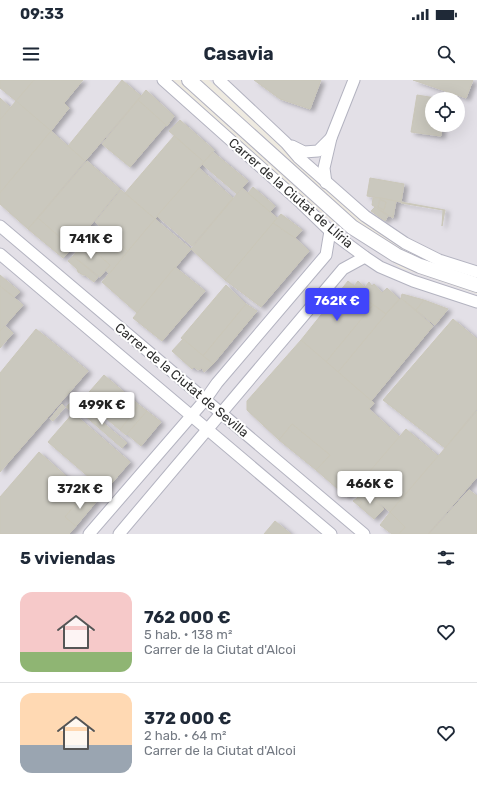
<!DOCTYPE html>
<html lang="es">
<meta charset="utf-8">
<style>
:root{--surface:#fff;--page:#f6f6f7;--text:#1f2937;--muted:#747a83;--line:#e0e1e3;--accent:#4045fb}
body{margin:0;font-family:Rubik,sans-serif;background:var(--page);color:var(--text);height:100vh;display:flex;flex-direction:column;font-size:15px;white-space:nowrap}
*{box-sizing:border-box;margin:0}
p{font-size:13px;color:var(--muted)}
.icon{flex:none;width:22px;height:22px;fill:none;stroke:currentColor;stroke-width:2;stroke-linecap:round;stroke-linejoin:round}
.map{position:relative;height:454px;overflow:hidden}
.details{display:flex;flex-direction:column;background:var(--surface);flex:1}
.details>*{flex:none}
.controls{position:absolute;left:425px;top:12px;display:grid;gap:8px}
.controls a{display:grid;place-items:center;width:40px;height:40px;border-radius:50%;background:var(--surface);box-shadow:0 4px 16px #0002;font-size:20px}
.price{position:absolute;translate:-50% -34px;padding:0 9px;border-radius:4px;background:#fff;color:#222;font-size:13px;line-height:26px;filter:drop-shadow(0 1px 2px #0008)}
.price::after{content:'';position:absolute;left:50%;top:24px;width:12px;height:9px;margin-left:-6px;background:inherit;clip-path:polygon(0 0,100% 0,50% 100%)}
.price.selected{background:var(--accent);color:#fff}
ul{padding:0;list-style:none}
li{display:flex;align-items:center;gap:12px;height:100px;padding:0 20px}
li+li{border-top:1px solid var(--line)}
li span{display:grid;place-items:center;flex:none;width:112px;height:80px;border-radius:12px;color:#555}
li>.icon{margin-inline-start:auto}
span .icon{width:48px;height:48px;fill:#fffc;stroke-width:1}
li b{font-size:17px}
h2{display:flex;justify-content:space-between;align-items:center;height:48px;padding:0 20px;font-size:17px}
.status{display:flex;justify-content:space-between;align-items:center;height:28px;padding:0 20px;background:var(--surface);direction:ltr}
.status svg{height:11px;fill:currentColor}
header{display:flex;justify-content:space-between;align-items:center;height:52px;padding:0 20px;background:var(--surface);font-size:18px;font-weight:700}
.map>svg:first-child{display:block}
.industrial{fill:#e3e0e7;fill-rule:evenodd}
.building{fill:#cac8be;stroke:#cac7b9;filter:url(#shadow)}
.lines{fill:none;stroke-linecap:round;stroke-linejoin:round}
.minor-casing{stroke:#b3b3c0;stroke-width:13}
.tertiary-casing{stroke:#b3b3c0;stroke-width:16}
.minor{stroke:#fff;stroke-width:11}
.tertiary{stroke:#fff;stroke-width:14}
.labels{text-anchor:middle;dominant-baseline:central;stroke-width:4;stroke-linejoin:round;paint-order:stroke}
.street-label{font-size:13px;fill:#2d2d2d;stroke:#fff}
</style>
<div class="status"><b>09:33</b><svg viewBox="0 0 49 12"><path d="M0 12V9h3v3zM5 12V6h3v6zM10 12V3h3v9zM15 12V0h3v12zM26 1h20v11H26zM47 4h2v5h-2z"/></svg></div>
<header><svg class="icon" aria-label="menu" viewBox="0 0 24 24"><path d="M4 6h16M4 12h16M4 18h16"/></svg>Casavia<svg class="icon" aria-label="search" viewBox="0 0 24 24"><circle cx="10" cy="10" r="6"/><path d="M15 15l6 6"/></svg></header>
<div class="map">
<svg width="477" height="454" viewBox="0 0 477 454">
<defs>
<filter id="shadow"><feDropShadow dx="4" dy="2.5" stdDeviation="2" flood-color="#0004"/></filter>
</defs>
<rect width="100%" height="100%" fill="#eeeae0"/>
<!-- industrial -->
<g class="industrial">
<path d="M0,0H169L336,145L401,188L477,214V454H0Z"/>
<path d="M209,0H477V196L357,135ZM432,19H458V45H432Z"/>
</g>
<!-- building -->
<g class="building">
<path d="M0,0H34L16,21L0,8Z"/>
<path d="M34,0H83L64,23L69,28L51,51L16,21Z"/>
<path d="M122,0L141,16L85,81L68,66Z"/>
<path d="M254,0H321L310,29L280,19Z"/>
<path d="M413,0H473L466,18Z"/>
<path d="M146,10L174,36L167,46L138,20Z"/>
<path d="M417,15L442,19H432V45H442L441,56L411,52Z"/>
<path d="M0,18L11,28L0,40Z"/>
<path d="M138,20L166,45L130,87L102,64Z"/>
<path d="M16,21L51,51L0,113V40Z"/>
<path d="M180,40L214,70L204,82L169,51Z"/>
<path d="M51,51L85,81L28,149L0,124V113Z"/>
<path d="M174,56L204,82L155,139L125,113Z"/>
<path d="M213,72L248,101L237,114L202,84Z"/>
<path d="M87,81L120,109L72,168L38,138Z"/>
<path d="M199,88L233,118L192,166L157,136Z"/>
<path d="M370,98L404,104L401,122L367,116Z"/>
<path d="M253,107L275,126L270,132L248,113Z"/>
<path d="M242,108L277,138L225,200L191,169Z"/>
<path d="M121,110L155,139L128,171L95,142Z"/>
<path d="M373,118H380L378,127L384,130L386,122L380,119V118L396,121L393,138L372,125Z"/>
<path d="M380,120L386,122L384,130L378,127Z"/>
<path d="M401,122L445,130L442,146L443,130L401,123Z"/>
<path d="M375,127L388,136L385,141L371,131Z"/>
<path d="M281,134L302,150L295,158L273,143Z"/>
<path d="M38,138L72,168L63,178L28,149Z"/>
<path d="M155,139L191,169L137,233L102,202Z"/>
<path d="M273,143L295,158L309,171L261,227L225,200Z"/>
<path d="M99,146L128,171L109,194L106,190L110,185L84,162L88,156H91Z"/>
<path d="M84,162L110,185L100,197L73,176Z"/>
<path d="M73,176L98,197L94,202L85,195H83L78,192L77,189L68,181Z"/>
<path d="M175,187L205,211L162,261L133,238Z"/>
<path d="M0,195L20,212L14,217L0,206Z"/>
<path d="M348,201L365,215L363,217L373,225L326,282L301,260Z"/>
<path d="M358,201L369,211L365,215L354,206Z"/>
<path d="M369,202L372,206L374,204L382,213L387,208L399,219L386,234L363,217L369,211L365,207Z"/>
<path d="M226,205L246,224L203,276L181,258Z"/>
<path d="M0,206L23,225L0,251Z"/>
<path d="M402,214L424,220L416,230L401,218Z"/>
<path d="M401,218L433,246L371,321L338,292L386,234Z"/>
<path d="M424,220L448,229L435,245L416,230Z"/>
<path d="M246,224L257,231L213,284L203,276Z"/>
<path d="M373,225L386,234L338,292L326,282Z"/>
<path d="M453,239L477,259V329L445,368L383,320Z"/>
<path d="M5,246L13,253L0,268V251Z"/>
<path d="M36,249L88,291L0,392V293Z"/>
<path d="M183,259L213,284L204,292L202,288L198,290L194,287L192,289L172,271Z"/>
<path d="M301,260L374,323L369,329L400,357L347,417L316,390L330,375L292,344L279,360L247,330V321Z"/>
<path d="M104,295L139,325L120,350L83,319Z"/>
<path d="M71,322L75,326L71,331L66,327Z"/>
<path d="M80,323L127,363L122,368L76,328Z"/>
<path d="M62,324L65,327L53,341L50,339Z"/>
<path d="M139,325L147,331L126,355L120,350Z"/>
<path d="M147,331L161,342L141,366L127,354Z"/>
<path d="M477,331V397L428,454H399L405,447L390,432Z"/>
<path d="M73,333L130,382L105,411L48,362Z"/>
<path d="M292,344L330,375L316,390L279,360Z"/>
<path d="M406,349L438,376L390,432L358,405Z"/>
<path d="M39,372L85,413L65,437L76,446L69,454H0V417Z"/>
<path d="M364,410L384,429L374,439L359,426L362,423L357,418Z"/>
<path d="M469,410L477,416V454H429Z"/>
<path d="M85,413L96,422L76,446L65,437Z"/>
<path d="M357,418L362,423L359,426L353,421Z"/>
<path d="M390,432L405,447L399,454H392L380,445Z"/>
<path d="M275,441L291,454H264Z"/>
</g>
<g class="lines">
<!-- minor casing -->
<g class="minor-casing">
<g id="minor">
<path d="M163,0L301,123L330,151L365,177L380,187L413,201L477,222"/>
<path d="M219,0L286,63L298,77L365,136L405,163L439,180L477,192"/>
<path d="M292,66L304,72L318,71L331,58"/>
<path d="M326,103L324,88L331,58L354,0"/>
<path d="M0,146L364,454"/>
<path d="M0,174L331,454"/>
<path d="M89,454L205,320L217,303L326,175L330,151"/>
<path d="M119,454L343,189L365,177"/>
</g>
</g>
<!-- tertiary casing -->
<g class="tertiary-casing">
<path id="tertiary" d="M189,0L352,147L396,175L420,186L477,205"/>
</g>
<!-- minor -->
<use href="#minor" class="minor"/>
<!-- tertiary -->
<use href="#tertiary" class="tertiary"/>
</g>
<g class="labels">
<!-- street labels -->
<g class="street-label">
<text transform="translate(291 113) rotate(41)">Carrer de la Ciutat de Llíria</text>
<text transform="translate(182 300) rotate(40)">Carrer de la Ciutat de Sevilla</text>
</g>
</g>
</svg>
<div class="controls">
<a><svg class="icon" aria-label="locate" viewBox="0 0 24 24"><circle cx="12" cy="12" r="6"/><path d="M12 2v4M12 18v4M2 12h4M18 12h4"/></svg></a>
</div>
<b class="price" style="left:91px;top:180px">741K €</b>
<b class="price selected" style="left:337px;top:242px">762K €</b>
<b class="price" style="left:102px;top:346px">499K €</b>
<b class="price" style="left:370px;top:425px">466K €</b>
<b class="price" style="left:80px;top:430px">372K €</b>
</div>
<section class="details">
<h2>5 viviendas<svg class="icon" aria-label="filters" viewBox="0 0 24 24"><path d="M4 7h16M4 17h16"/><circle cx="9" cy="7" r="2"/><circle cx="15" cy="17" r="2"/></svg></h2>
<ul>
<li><span style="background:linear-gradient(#f6c9c9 75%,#8fb573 0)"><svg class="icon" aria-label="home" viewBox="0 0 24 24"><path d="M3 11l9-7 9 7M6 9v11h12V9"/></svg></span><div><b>762 000 €</b><p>5 hab. · 138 m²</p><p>Carrer de la Ciutat d'Alcoi</p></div><svg class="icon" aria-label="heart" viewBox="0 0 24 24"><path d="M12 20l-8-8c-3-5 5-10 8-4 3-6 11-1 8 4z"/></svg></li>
<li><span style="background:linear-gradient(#ffd9b3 65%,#9aa5b1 0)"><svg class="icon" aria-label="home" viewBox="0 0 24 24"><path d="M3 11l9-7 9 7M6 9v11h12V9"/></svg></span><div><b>372 000 €</b><p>2 hab. · 64 m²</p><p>Carrer de la Ciutat d'Alcoi</p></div><svg class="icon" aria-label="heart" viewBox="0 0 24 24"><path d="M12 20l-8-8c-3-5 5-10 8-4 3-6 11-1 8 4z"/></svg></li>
</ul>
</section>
